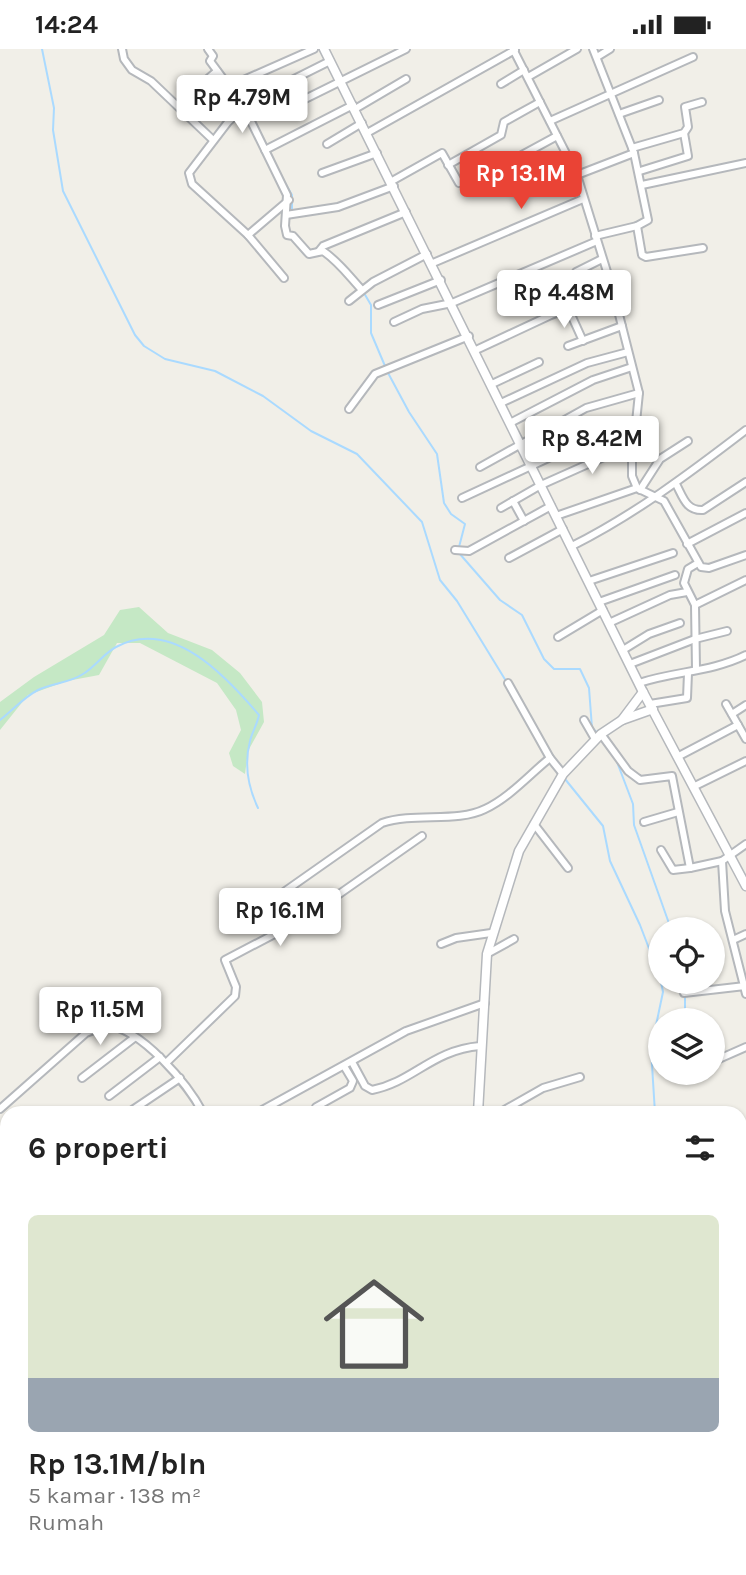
<!DOCTYPE html>
<html lang="id">
<meta charset="utf-8">
<style>
:root{--surface:#fff;--page:#f2f2f2;--text:#222;--muted:#767676;--accent:#ea4335}
body{margin:0;font-family:Karla,sans-serif;background:var(--page);color:var(--text);height:100vh;display:flex;flex-direction:column;font-size:26px;white-space:nowrap}
*{box-sizing:border-box;margin:0}
p{font-size:23px;color:var(--muted)}
.icon{flex:none;width:38px;height:38px;fill:none;stroke:currentColor;stroke-width:2;stroke-linecap:round;stroke-linejoin:round}
.map{position:relative;flex:1;overflow:hidden}
.side{position:absolute;left:0px;top:1057px;width:747px;height:469px;display:flex;flex-direction:column;background:var(--surface);border-radius:21px 21px 0 0;box-shadow:0 2px 5px #0004}
.side>*{flex:none}
.buttons{position:absolute;left:648px;top:868px;display:grid;gap:14px}
.buttons a{display:grid;place-items:center;width:77px;height:77px;border-radius:50%;background:var(--surface);box-shadow:0 2px 5px #0004;font-size:35px}
.price{position:absolute;translate:-50% -60px;padding:0 16px;border-radius:7px;background:#fff;color:#222;font-size:23px;line-height:46px;filter:drop-shadow(0 2px 4px #0008)}
.price::after{content:'';position:absolute;left:50%;top:42px;width:21px;height:16px;margin-left:-10px;background:inherit;clip-path:polygon(0 0,100% 0,50% 100%)}
.price.selected{background:var(--accent);color:#fff}
ul{padding:0;list-style:none}
li{display:grid;align-content:center;gap:14px;height:371px;padding:0 28px}
li span{display:grid;place-items:center;height:217px;border-radius:10px;color:#555}
li>.icon{margin-inline-start:auto}
span .icon{width:126px;height:126px;fill:#fffc;stroke-width:1}
li b{font-size:30px}
h2{display:flex;justify-content:space-between;align-items:center;height:84px;padding:0 28px;font-size:30px}
.status{display:flex;justify-content:space-between;align-items:center;height:49px;padding:0 35px;background:var(--surface);direction:ltr}
.status svg{height:19px;fill:currentColor}
.map>svg:first-child{display:block}
.green{fill:#c5e8c5}
.lines{fill:none;stroke-linecap:round;stroke-linejoin:round}
.stream{stroke:#aadaff;stroke-width:2}
.river{stroke:#aadaff;stroke-width:12}
.minor-casing{stroke:#b5b8bc;stroke-width:10}
.tertiary-casing{stroke:#b5b8bc;stroke-width:11}
.minor{stroke:#fff;stroke-width:6}
.tertiary{stroke:#fff;stroke-width:8}
</style>
<div class="status"><b>14:24</b><svg viewBox="0 0 49 12"><path d="M0 12V9h3v3zM5 12V6h3v6zM10 12V3h3v9zM15 12V0h3v12zM26 1h20v11H26zM47 4h2v5h-2z"/></svg></div>
<div class="map">
<svg width="746" height="1526" viewBox="0 0 746 1526">
<rect width="100%" height="100%" fill="#f1efe8"/>
<!-- green -->
<path class="green" d="M139,558L168,584L212,601L240,624L262,653L264,673L248,702L245,725L233,717L229,704L241,681L236,661L217,634L140,594H117L99,626L67,632L28,646L0,681V653L34,628L104,586L120,561Z"/>
<g class="lines">
<!-- stream -->
<g class="stream">
<path d="M42,0L54,59L53,81L63,142L135,286L144,297L165,310L215,322L263,347L311,382L357,405L422,473L440,531L457,552L506,632"/>
<path d="M248,59L253,69"/>
<path d="M257,77L263,90"/>
<path d="M278,122L292,146V161"/>
<path d="M295,194L305,206"/>
<path d="M364,244L371,256V284L385,317"/>
<path d="M387,322L409,363L437,405L444,454L451,465L465,475L459,498"/>
<path d="M459,504L500,551L522,566L544,610L554,620H580L589,639L592,679L599,685"/>
<path d="M0,671C12,662 24,648 38,641C52,634 70,634 83,625C95,618 103,605 116,598C172,568 226,627 259,666C257,676 252,683 250,692C244,715 248,738 258,759"/>
<path d="M617,713L633,755L634,776L671,880"/>
<path d="M565,730L603,777L610,812L640,876L660,928"/>
<path d="M685,971V945"/>
<path d="M653,998L660,997"/>
<path d="M655,1064L651,1000L663,943L661,933"/>
<path d="M0,1368L7,1384"/>
<path d="M49,1519L52,1526"/>
<path d="M570,1526L571,1519"/>
</g>
<!-- river -->
<g class="river">
<path d="M740,1353L746,1347"/>
<path d="M662,1526V1519"/>
</g>
<!-- minor casing -->
<g class="minor-casing">
<g id="minor">
<path d="M122,0L124,10L132,21L151,32L213,91"/>
<path d="M208,0L213,7L210,12L244,58L287,146L285,177L287,186L293,187L309,205L323,202C339,213 349,227 362,241"/>
<path d="M513,0L577,126L613,242L639,344L632,412V427L637,439L664,452L701,518L709,519L746,506"/>
<path d="M597,8L610,0"/>
<path d="M528,28L577,0"/>
<path d="M501,35L524,21"/>
<path d="M230,37L314,0"/>
<path d="M305,50L406,0"/>
<path d="M177,56L217,22"/>
<path d="M355,60L406,30"/>
<path d="M619,65L659,51"/>
<path d="M550,72L693,8"/>
<path d="M367,84L515,1"/>
<path d="M327,95L362,74"/>
<path d="M632,99L684,84L688,78L685,58L702,53"/>
<path d="M265,101L353,56"/>
<path d="M634,104L648,171L637,177L642,206L646,208L703,199"/>
<path d="M522,106L557,87"/>
<path d="M448,116L501,86L504,73L540,53"/>
<path d="M640,122L688,107L684,84"/>
<path d="M322,124L377,104"/>
<path d="M577,126L634,104L593,0"/>
<path d="M392,132L442,104L459,134"/>
<path d="M642,136L746,114"/>
<path d="M286,166L338,158L394,137"/>
<path d="M248,186L289,151"/>
<path d="M595,187L637,177"/>
<path d="M319,202L323,197L406,163"/>
<path d="M433,214L583,150"/>
<path d="M576,223L602,210"/>
<path d="M284,229L248,186L192,135L189,124L228,73L250,52L330,12"/>
<path d="M349,252L373,233L427,205"/>
<path d="M378,256L441,231"/>
<path d="M568,259L583,292"/>
<path d="M394,273L422,260L452,254L597,192"/>
<path d="M568,297L622,277"/>
<path d="M476,301L551,266L613,242"/>
<path d="M492,335L539,313"/>
<path d="M501,354L587,314L628,303"/>
<path d="M349,360L375,325L469,287"/>
<path d="M510,374L593,331L632,318"/>
<path d="M480,418L586,359L639,344"/>
<path d="M676,435C683,448 686,462 703,461L746,433"/>
<path d="M640,441L660,410L688,392"/>
<path d="M462,449L596,387L638,372"/>
<path d="M513,452L524,472"/>
<path d="M501,459L541,436L633,395"/>
<path d="M556,467L637,439"/>
<path d="M687,495L746,464"/>
<path d="M572,497C634,466 690,424 746,381"/>
<path d="M455,501L469,502L551,457"/>
<path d="M509,509L563,480"/>
<path d="M589,532L673,504"/>
<path d="M599,553L675,526"/>
<path d="M695,556L746,531"/>
<path d="M609,574L670,546L687,543"/>
<path d="M558,588L603,561"/>
<path d="M623,601L649,585L680,574"/>
<path d="M630,615L695,590L727,582"/>
<path d="M696,620L695,556L684,534L688,520L698,514"/>
<path d="M508,634L550,709L563,725"/>
<path d="M639,634C675,622 712,623 746,606"/>
<path d="M650,655L687,649L688,624"/>
<path d="M726,655L746,690"/>
<path d="M732,665L746,656"/>
<path d="M584,671L595,690"/>
<path d="M601,685L628,722L640,731L672,727L690,819L722,812"/>
<path d="M679,707L738,676"/>
<path d="M695,737L746,712"/>
<path d="M644,773L678,763"/>
<path d="M534,775L568,819"/>
<path d="M746,795L722,812L725,862L746,945"/>
<path d="M661,801L673,821L690,819"/>
<path d="M254,864L382,774C415,763 457,774 485,760C509,749 530,725 550,709"/>
<path d="M733,891L746,885"/>
<path d="M441,895L456,889L491,884"/>
<path d="M487,905L514,890"/>
<path d="M680,933L684,944L745,937"/>
<path d="M167,1013L235,947L236,938L225,911L305,869L422,787"/>
<path d="M352,1013L365,1037L372,1041C413,1033 432,1001 480,997"/>
<path d="M712,1013L746,998"/>
<path d="M82,1029L134,989"/>
<path d="M109,1047L160,1008"/>
<path d="M316,1058L350,1039L353,1032L344,1017"/>
<path d="M0,1060L86,984L106,976C141,979 188,1035 203,1064"/>
<path d="M128,1064L180,1029"/>
<path d="M257,1064L406,982L485,954"/>
<path d="M499,1064L543,1039L580,1028"/>
<path d="M0,1159L7,1153"/>
<path d="M0,1346L7,1341"/>
<path d="M740,1505L746,1504"/>
<path d="M100,1519L102,1526"/>
<path d="M133,1519L135,1526"/>
<path d="M242,1519L245,1526"/>
<path d="M275,1519L277,1526"/>
<path d="M68,1522L71,1526"/>
<path d="M213,1525L214,1526"/>
</g>
</g>
<!-- tertiary casing -->
<g class="tertiary-casing">
<g id="tertiary">
<path d="M324,0L643,643L746,837"/>
<path d="M622,671L643,643"/>
<path d="M478,1064L487,905L519,802L563,725L601,685L622,671L653,660"/>
<path d="M423,1526L425,1519"/>
</g>
</g>
<!-- minor -->
<use href="#minor" class="minor"/>
<!-- tertiary -->
<use href="#tertiary" class="tertiary"/>
</g>
</svg>
<div class="buttons">
<a><svg class="icon" aria-label="locate" viewBox="0 0 24 24"><circle cx="12" cy="12" r="6"/><path d="M12 2v4M12 18v4M2 12h4M18 12h4"/></svg></a>
<a><svg class="icon" aria-label="layers" viewBox="0 0 24 24"><path d="M12 4l9 5-9 5-9-5zM3 14l9 5 9-5"/></svg></a>
</div>
<b class="price" style="left:242px;top:86px">Rp 4.79M</b>
<b class="price selected" style="left:521px;top:162px">Rp 13.1M</b>
<b class="price" style="left:564px;top:281px">Rp 4.48M</b>
<b class="price" style="left:592px;top:427px">Rp 8.42M</b>
<b class="price" style="left:280px;top:899px">Rp 16.1M</b>
<b class="price" style="left:100px;top:998px">Rp 11.5M</b>
<section class="side">
<h2>6 properti<svg class="icon" aria-label="filters" viewBox="0 0 24 24"><path d="M4 7h16M4 17h16"/><circle cx="9" cy="7" r="2"/><circle cx="15" cy="17" r="2"/></svg></h2>
<ul>
<li><span style="background:linear-gradient(#dfe7d0 75%,#9aa5b1 0)"><svg class="icon" aria-label="home" viewBox="0 0 24 24"><path d="M3 11l9-7 9 7M6 9v11h12V9"/></svg></span><div><b>Rp 13.1M/bln</b><p>5 kamar · 138 m²</p><p>Rumah</p></div></li>
</ul>
</section>
</div>
